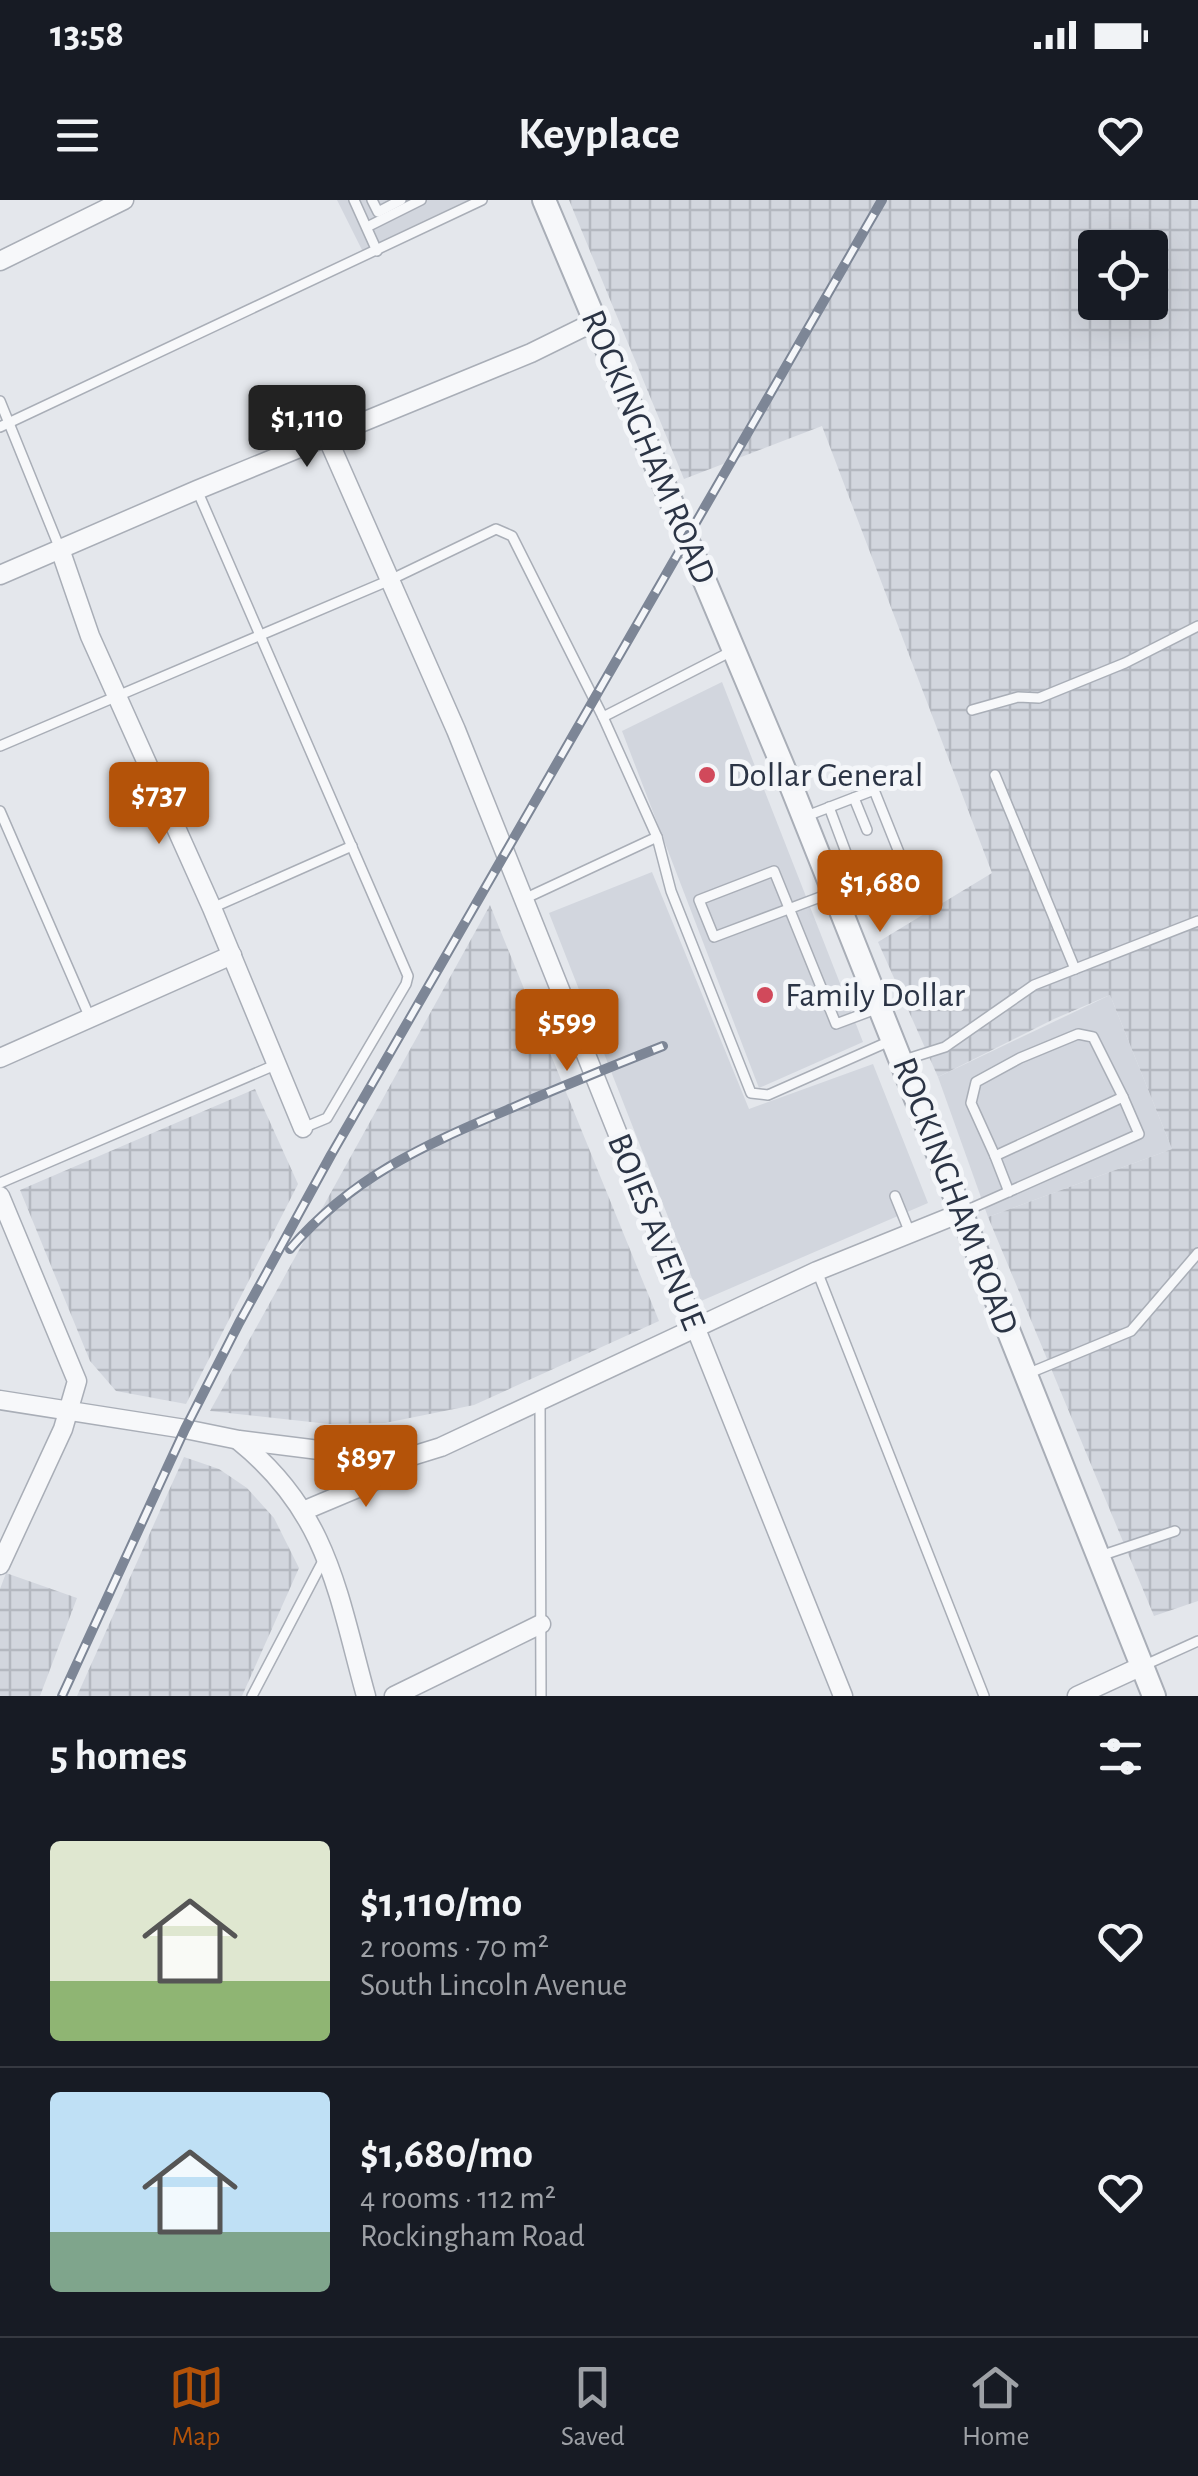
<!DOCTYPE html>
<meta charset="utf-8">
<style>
:root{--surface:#171b24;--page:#242831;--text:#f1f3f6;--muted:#9ea1a6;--line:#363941;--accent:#b45309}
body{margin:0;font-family:"Alegreya Sans",sans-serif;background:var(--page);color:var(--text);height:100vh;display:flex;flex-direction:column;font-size:38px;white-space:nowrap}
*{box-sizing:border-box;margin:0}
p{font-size:32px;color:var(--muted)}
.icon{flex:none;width:55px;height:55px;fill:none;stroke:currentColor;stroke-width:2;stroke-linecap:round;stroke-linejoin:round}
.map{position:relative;height:1496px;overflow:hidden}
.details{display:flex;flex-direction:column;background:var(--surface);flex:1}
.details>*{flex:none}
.fabs{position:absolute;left:1078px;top:30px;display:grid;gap:20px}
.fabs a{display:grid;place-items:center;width:90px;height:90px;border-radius:10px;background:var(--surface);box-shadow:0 10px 40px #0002;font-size:50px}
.price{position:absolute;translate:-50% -85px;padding:0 22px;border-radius:10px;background:var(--accent);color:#fff;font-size:32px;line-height:65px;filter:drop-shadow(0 2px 5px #0008)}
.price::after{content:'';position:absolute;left:50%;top:60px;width:30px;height:22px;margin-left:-15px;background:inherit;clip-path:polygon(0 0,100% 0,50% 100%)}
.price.on{background:#222;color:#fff}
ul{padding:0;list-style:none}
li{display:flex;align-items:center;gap:30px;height:250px;padding:0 50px}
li+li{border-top:2px solid var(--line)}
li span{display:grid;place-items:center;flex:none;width:280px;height:200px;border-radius:10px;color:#555}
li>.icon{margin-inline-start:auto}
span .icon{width:120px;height:120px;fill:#fffc;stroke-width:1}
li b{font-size:42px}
h2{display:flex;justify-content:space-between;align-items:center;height:120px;padding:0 50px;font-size:42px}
.status{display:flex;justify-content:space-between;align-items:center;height:70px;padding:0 50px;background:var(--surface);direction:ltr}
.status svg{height:28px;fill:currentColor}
header{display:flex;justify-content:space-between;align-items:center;height:130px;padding:0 50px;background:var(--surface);font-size:45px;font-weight:700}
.dock{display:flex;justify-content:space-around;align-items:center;height:140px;border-top:2px solid var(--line);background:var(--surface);font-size:28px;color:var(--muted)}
.dock a{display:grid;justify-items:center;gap:5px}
.dock .on{color:var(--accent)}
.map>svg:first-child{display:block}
.built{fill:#d2d6de}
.industrial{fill:url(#industrial-grid);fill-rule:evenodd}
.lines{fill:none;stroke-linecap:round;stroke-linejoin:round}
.service-casing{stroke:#a9aeb7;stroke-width:12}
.minor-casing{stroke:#a9aeb7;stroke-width:21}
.tertiary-casing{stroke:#a9aeb7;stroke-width:26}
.service{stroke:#f7f8fa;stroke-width:9}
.minor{stroke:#f7f8fa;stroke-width:18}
.tertiary{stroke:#f7f8fa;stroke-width:22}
.rail-casing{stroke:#7d8696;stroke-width:10}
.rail{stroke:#f4f6f9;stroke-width:6;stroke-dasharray:19;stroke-linecap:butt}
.poi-dot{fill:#d1495b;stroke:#f4f6f9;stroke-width:4}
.labels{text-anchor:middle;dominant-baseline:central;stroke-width:10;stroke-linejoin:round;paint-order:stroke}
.street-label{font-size:35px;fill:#2b3445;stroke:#f4f6f9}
.poi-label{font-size:35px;fill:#2b3445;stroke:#f4f6f9;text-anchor:start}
</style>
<div class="status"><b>13:58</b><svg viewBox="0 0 49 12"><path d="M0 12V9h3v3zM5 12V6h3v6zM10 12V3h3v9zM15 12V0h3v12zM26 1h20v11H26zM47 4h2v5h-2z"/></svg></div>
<header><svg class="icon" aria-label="menu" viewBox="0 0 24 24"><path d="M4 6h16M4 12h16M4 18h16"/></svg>Keyplace<svg class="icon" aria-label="heart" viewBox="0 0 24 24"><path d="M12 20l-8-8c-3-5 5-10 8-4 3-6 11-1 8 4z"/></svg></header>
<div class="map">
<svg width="1198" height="1496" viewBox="0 0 1198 1496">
<defs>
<pattern id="industrial-grid" width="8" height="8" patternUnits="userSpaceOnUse" patternTransform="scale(2.5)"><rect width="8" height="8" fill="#d2d6de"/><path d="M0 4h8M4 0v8" fill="none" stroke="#b4b8c0"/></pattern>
</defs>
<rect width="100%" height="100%" fill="#e4e7ec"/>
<!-- built -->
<g class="built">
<path d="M337,0H470L363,52Z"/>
<path d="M722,482L863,842L759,888L622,531Z"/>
<path d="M652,672L749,909L873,864L928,1003L701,1101L549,713Z"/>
<path d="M1110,795L1172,949L988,1017L938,877Z"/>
</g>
<!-- industrial -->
<g class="industrial">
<path d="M569,0H1198V1401L1154,1416L988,1017L1172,949L1110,795L1054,819L938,877L878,742L992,673L822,226L684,279ZM1095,48H1150V102H1095Z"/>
<path d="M490,705L659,1121L474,1205L385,1223L329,1224L210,1211Z"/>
<path d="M255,889L298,984L186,1204L116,1191L90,1161L20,990Z"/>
<path d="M184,1257L219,1269L247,1288L274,1318L299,1368L242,1496H77Z"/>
<path d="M6,1373L77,1398L40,1496H0V1389Z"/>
</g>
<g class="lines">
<!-- service casing -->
<g class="service-casing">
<g id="service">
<path d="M354,0L377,51"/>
<path d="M372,0L378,12L401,0"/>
<path d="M367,27L421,0"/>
<path d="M0,201L60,349"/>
<path d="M0,227L482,0"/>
<path d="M197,290L408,776L406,784L327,918L303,928"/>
<path d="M972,510L1018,497L1039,498L1125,463L1198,426"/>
<path d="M603,517L732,451"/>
<path d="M0,546L390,380L496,329L512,336L603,517L657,637L671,691L751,893L768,895L890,841"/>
<path d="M995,575L1075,769"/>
<path d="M854,598L867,630"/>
<path d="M829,607L863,698"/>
<path d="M0,611L90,818"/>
<path d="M804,617L874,590L910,680L842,705"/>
<path d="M880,665L889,688"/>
<path d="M831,693L714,737L699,700L774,671L836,824L876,809"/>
<path d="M524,699L657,637"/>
<path d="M212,708L352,646"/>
<path d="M904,860L945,847L1034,785L1198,721"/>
<path d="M995,956L971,903L976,882L1020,858L1078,834L1093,837L1123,897"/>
<path d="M0,983L275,865"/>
<path d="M895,996L910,1033"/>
<path d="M963,1012L1139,934L1123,897L995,956L1009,992"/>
<path d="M817,1071L984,1496"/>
<path d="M1027,1174L1131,1131L1198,1053"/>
<path d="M540,1201L541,1496"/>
<path d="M1100,1356L1175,1331"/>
<path d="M1145,1465L1198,1441"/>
<path d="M252,1496L325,1357"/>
</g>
</g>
<!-- minor casing -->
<g class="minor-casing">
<g id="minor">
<path d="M0,61L124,0"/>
<path d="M327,237L456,530L843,1496"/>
<path d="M60,349L90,436L212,708L303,928"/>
<path d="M0,375L197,290L531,153L594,122"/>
<path d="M0,858L232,755"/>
<path d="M0,996L77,1181L63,1229L0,1365"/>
<path d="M0,1200L185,1229L239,1240L399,1260L441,1247L817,1071L963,1012"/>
<path d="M239,1241C328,1313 337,1391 366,1496"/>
<path d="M303,1311L372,1282L399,1260"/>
<path d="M394,1496L541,1424"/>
<path d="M1077,1496L1142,1466"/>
</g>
</g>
<!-- tertiary casing -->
<g class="tertiary-casing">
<path id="tertiary" d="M544,0L792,588L1154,1496"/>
</g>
<!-- service -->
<use href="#service" class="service"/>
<!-- minor -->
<use href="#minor" class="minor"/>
<!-- tertiary -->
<use href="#tertiary" class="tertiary"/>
<!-- rail casing -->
<g class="rail-casing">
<g id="rail">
<path d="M290,1049C351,978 422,946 507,910C558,888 610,867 663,846"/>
<path d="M62,1496L185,1229L239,1123L331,955L882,0"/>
</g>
</g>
<!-- rail -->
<use href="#rail" class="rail"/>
</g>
<!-- markers -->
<g class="poi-dot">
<circle cx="707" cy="575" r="10"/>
<circle cx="765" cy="795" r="10"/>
</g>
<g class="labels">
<!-- street labels -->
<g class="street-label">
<text transform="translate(648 247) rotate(67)">ROCKINGHAM ROAD</text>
<text transform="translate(955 996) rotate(69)">ROCKINGHAM ROAD</text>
<text transform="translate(656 1032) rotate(68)">BOIES AVENUE</text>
</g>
<!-- poi labels -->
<g class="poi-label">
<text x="727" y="575">Dollar General</text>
<text x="785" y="795">Family Dollar</text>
</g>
</g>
</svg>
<div class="fabs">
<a><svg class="icon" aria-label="locate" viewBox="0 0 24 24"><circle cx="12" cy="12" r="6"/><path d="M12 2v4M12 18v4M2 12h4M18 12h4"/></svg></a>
</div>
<b class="price on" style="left:307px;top:270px">$1,110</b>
<b class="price" style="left:159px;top:647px">$737</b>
<b class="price" style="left:880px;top:735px">$1,680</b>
<b class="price" style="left:567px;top:874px">$599</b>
<b class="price" style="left:366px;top:1310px">$897</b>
</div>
<section class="details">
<h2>5 homes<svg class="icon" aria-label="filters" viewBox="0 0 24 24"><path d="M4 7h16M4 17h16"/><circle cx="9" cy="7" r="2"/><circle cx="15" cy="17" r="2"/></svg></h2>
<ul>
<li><span style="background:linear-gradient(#dfe7d0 70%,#8fb573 0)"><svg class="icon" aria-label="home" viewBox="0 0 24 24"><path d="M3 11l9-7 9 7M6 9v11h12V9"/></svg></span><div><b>$1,110/mo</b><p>2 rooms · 70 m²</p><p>South Lincoln Avenue</p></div><svg class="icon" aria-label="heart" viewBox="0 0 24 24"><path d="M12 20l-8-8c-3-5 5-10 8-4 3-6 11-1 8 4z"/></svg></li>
<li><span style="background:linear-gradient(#bfe0f5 70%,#7fa58c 0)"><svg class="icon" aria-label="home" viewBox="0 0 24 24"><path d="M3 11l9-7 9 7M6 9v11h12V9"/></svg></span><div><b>$1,680/mo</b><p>4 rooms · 112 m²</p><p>Rockingham Road</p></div><svg class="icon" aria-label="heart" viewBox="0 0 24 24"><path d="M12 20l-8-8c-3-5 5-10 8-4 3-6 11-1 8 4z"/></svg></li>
</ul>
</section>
<nav class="dock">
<a class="on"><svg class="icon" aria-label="map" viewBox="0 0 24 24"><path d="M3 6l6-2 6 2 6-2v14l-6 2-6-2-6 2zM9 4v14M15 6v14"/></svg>Map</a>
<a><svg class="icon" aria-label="saved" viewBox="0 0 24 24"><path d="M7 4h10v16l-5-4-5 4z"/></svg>Saved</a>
<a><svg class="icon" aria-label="home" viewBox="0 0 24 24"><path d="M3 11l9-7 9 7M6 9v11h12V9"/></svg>Home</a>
</nav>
